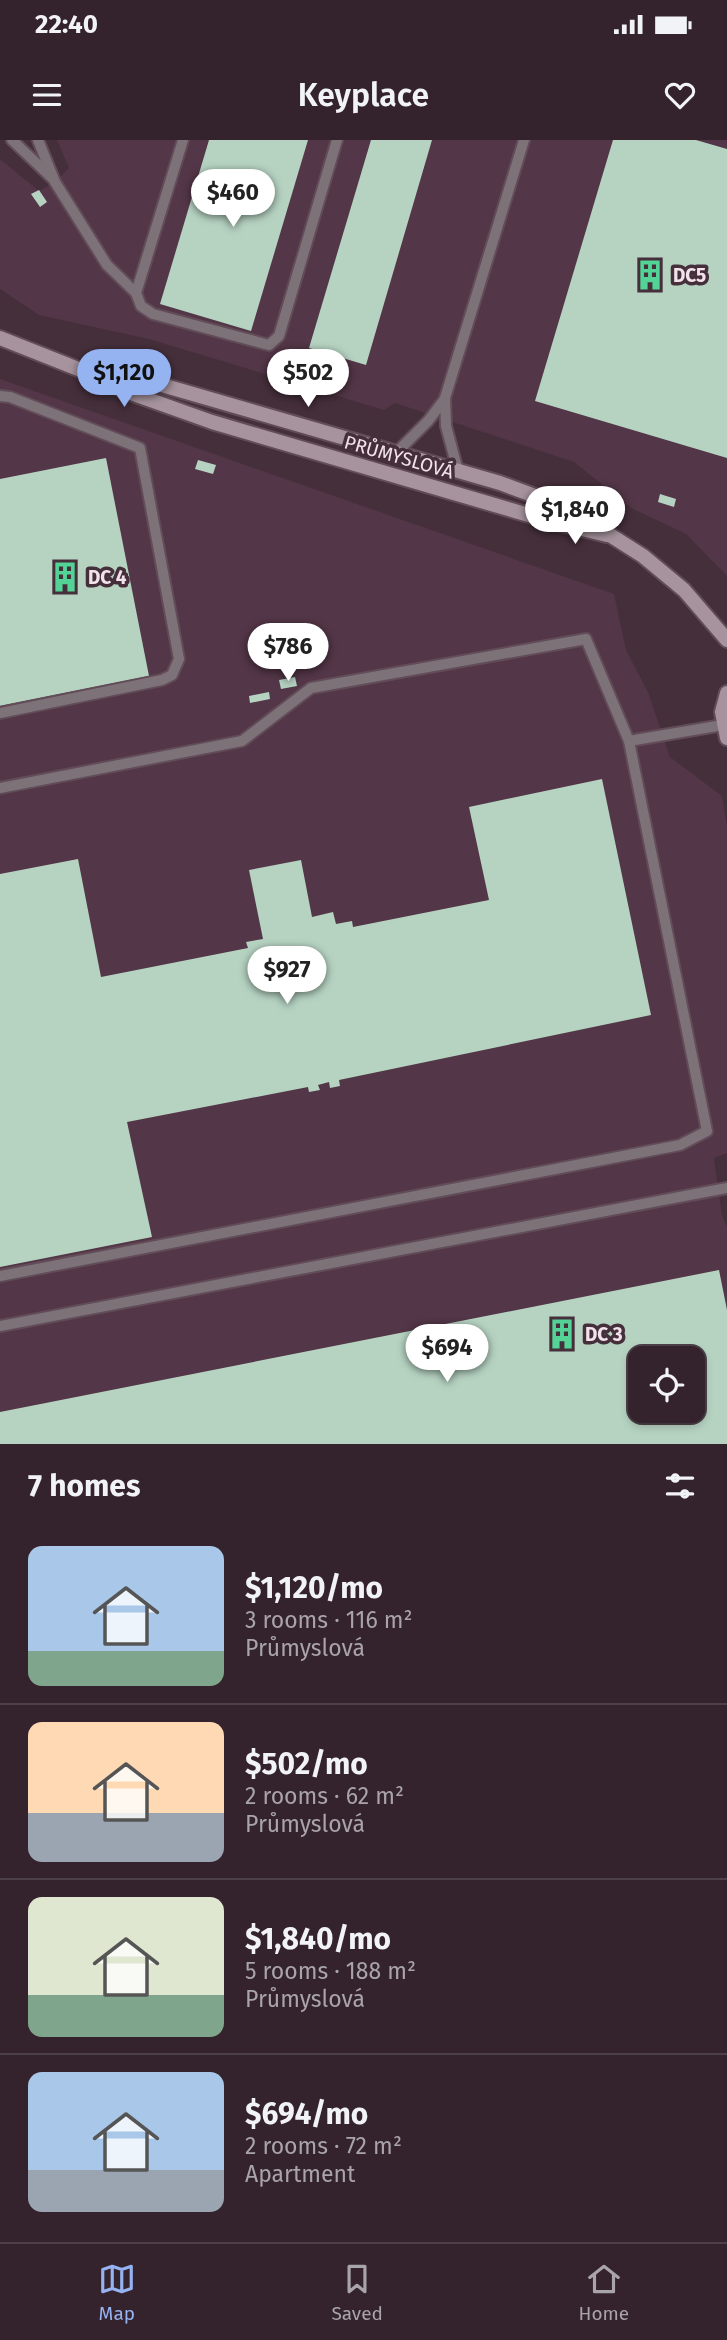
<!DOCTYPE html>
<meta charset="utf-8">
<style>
:root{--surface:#34232c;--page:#3f2f38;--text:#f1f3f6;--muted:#a9a4a9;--line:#4e4048;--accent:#95b2f1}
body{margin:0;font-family:"Fira Sans",sans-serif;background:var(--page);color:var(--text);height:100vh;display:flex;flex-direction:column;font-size:26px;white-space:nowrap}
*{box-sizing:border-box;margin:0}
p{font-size:23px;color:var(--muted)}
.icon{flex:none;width:38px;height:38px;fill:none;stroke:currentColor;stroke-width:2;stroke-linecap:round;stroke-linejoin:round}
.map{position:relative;height:1304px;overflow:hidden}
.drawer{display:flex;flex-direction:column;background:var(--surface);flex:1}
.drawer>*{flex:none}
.fabs{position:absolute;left:628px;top:1206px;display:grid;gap:14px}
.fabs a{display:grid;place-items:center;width:77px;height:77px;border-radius:14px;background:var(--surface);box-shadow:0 4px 10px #0003,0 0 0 2px var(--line);font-size:35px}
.price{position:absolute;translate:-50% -60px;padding:0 16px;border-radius:24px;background:#fff;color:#222;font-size:23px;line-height:46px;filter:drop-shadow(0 2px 4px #0008)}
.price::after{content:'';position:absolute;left:50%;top:42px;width:21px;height:16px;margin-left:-10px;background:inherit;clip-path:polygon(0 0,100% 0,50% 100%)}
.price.current{background:var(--accent);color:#111}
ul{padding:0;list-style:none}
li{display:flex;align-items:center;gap:21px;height:175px;padding:0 28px}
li+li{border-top:2px solid var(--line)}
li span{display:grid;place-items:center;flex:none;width:196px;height:140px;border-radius:14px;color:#555}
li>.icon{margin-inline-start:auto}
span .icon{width:84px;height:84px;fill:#fffc;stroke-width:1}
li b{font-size:30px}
h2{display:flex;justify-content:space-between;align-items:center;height:84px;padding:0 28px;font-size:30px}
.status{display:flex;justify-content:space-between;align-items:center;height:49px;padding:0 35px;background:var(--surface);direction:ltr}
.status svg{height:19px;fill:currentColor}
header{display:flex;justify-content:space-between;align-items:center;height:91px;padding:0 28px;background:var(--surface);font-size:32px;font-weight:600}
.dock{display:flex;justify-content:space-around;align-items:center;height:98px;border-top:2px solid var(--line);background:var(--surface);font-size:19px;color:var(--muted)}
.dock a{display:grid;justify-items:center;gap:4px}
.dock .current{color:var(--accent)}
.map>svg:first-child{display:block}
.built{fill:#533647;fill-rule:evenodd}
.building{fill:#b6d3c2;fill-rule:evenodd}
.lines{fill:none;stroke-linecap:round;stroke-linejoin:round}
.lane-casing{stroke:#614c57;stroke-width:14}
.secondary-casing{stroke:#614c57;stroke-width:18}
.lane{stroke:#7e7279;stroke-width:10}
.secondary{stroke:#a6939d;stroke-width:14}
.labels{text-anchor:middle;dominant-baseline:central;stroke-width:7;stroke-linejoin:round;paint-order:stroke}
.poi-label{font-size:19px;font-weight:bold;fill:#f2e3eb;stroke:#452f3b;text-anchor:start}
.street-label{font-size:19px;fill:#f2e3eb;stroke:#452f3b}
</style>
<div class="status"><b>22:40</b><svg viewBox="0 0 49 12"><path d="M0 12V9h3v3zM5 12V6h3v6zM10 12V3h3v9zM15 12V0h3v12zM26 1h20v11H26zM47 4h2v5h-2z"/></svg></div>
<header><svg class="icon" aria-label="menu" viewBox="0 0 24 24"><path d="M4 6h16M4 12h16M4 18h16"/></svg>Keyplace<svg class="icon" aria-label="heart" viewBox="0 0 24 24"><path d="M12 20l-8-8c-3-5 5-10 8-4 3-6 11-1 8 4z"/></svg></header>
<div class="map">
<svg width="727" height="1304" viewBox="0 0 727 1304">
<rect width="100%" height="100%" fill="#452f3b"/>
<!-- built -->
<g class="built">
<path d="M57,0H727V436L686,394L633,369L574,322L395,263L384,270L149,199L39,175L0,149V19L39,51L55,42L69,28Z"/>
<path d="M0,239L614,454L626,510L648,552L670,617L722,656L727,687V1013L714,1018L722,1076L727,1087V1304H0ZM640,1218H693V1270H640Z"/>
</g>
<!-- building -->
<g class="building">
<path d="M209,0H308L251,191L160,164Z"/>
<path d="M371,0H432L366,225L309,208Z"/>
<path d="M613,0H696L727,9V318L535,261Z"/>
<path d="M39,50L47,62L40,67L31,54Z"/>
<path d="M106,318L149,536L0,566V339Z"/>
<path d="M198,320L216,325L213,334L195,329Z"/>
<path d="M660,354L676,359L674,367L658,362Z"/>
<path d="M295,537L297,546L281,549L279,540Z"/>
<path d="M269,552L270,559L250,563L249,556Z"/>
<path d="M602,639L651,875L339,940L340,946L330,948L329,942L318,945L320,950L309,952L308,947L127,982L152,1097L0,1127V734L78,719L101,837L248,808L246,802L263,799L249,730L301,720L312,777L333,772L336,784L352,781L353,787L489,760L469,667Z"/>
<path d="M719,1130L727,1170V1304H0V1272ZM640,1218H693V1270H640Z"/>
</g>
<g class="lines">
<!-- lane casing -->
<g class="lane-casing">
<g id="lane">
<path d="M12,0L53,39"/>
<path d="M38,0L55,42L107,125L136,153"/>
<path d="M183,0L136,153L141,166L153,174L269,205L279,196L337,0"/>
<path d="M0,256L10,257L140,308L179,519L172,535L162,540L0,573"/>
<path d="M396,313L428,281L444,260"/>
<path d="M458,331L446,286L445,258L524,0"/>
<path d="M629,601L723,585"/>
<path d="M0,648L242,601L311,548L586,499L629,601L707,991L680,1005L0,1136"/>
<path d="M0,1186L727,1048"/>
</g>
</g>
<!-- secondary casing -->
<g class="secondary-casing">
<g id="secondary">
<path d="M0,198L101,238L125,251L212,282L549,381L607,395"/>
<path d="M101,238L148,241L500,343L589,376L610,395L643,416L684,450L727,500"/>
<path d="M727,553L722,572L727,598"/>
</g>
</g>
<!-- lane -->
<use href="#lane" class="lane"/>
<!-- secondary -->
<use href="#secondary" class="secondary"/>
</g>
<!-- icons -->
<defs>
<g id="building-bare" transform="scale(2.415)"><path d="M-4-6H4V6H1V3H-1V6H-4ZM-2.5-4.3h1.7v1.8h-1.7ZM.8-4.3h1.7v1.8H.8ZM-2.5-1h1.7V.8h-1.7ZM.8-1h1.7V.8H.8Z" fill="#53d396" stroke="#452f3b" stroke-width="2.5" paint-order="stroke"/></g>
</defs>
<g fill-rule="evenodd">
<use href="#building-bare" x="650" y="135"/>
<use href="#building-bare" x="65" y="437"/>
<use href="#building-bare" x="562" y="1194"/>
</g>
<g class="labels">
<!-- poi labels -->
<g class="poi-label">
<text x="673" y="135">DC5</text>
<text x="88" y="437">DC 4</text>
<text x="585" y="1194">DC 3</text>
</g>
<!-- street labels -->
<g class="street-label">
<text transform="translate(399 317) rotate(16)">PRŮMYSLOVÁ</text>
</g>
</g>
</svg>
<div class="fabs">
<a><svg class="icon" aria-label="locate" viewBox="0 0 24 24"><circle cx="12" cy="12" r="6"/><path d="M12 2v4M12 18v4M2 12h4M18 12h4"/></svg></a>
</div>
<b class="price" style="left:233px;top:89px">$460</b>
<b class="price current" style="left:124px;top:269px">$1,120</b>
<b class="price" style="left:308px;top:269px">$502</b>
<b class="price" style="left:575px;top:406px">$1,840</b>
<b class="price" style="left:288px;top:543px">$786</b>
<b class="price" style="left:287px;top:866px">$927</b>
<b class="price" style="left:447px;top:1244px">$694</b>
</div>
<section class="drawer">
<h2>7 homes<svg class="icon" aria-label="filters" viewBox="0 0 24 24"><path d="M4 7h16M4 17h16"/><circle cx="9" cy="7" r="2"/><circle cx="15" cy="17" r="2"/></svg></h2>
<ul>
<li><span style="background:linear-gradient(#a9c7e8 75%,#7fa58c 0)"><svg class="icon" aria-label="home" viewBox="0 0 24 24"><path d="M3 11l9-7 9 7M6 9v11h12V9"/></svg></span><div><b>$1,120/mo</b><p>3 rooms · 116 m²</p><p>Průmyslová</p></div></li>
<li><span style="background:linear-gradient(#ffd9b3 65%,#9aa5b1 0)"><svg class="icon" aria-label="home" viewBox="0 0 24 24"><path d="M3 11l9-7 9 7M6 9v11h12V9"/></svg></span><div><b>$502/mo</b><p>2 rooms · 62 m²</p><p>Průmyslová</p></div></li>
<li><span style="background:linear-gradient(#dfe7d0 70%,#7fa58c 0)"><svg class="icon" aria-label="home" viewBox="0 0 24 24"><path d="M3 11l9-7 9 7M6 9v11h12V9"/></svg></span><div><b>$1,840/mo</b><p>5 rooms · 188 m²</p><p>Průmyslová</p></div></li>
<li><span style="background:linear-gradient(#a9c7e8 70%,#9aa5b1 0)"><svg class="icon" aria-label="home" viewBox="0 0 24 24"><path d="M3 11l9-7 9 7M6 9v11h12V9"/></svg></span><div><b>$694/mo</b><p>2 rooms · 72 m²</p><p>Apartment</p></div></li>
</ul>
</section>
<nav class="dock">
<a class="current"><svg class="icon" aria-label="map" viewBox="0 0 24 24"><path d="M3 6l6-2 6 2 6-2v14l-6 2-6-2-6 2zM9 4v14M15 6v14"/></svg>Map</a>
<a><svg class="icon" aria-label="saved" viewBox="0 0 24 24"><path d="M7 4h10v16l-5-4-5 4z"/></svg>Saved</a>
<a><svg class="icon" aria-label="home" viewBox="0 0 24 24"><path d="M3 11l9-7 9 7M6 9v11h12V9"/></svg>Home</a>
</nav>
